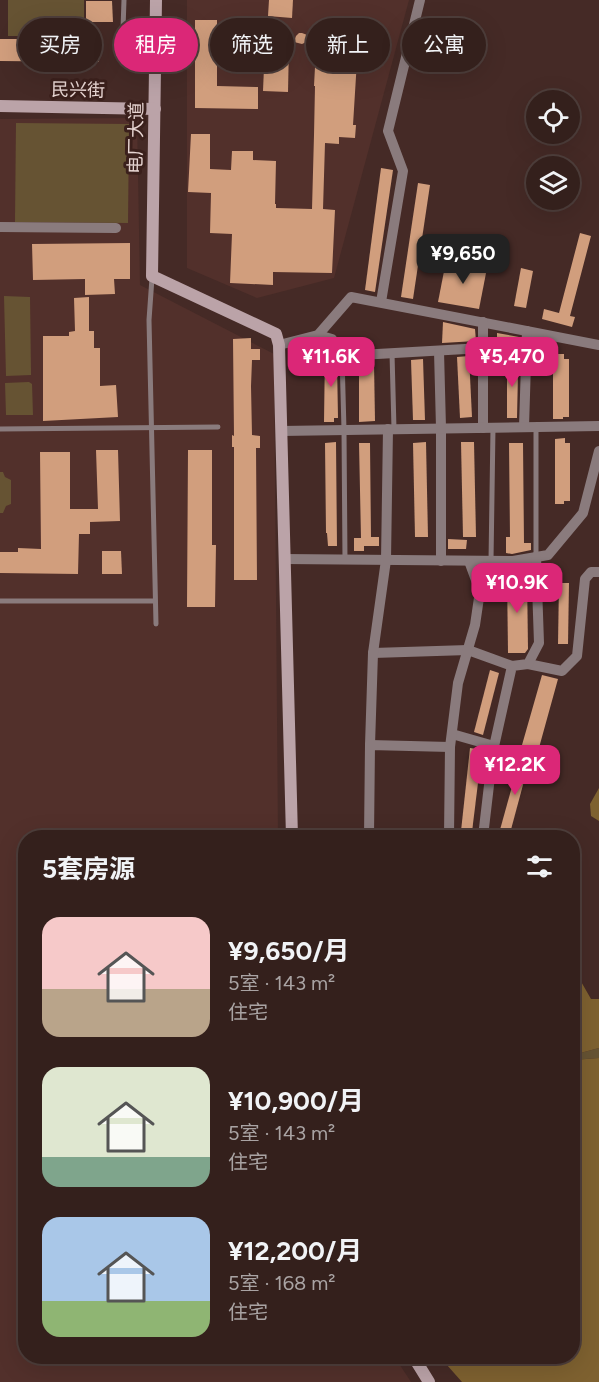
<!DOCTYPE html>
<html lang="zh">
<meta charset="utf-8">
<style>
:root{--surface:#34201c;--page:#3f2d29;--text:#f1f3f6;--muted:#a9a3a3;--line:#4e3e3b;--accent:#db2777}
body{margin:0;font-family:Figtree,"Noto Sans SC",sans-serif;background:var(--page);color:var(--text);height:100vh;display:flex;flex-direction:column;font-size:22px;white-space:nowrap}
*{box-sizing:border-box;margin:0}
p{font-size:20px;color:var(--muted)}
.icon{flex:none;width:33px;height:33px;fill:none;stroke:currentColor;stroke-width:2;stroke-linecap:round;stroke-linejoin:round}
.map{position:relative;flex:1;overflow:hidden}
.drawer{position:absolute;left:18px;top:830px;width:562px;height:534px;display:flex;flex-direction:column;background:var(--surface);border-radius:24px;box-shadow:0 6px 24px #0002,0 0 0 2px var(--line)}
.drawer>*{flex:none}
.top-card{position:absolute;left:18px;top:18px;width:564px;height:54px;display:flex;gap:12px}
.fabs{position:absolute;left:526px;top:90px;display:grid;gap:12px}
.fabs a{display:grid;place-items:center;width:54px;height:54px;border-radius:50%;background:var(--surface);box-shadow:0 6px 24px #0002,0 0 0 2px var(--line);font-size:30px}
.price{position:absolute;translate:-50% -51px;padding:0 14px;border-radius:12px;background:var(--accent);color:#fff;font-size:20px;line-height:39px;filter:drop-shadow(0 2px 3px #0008)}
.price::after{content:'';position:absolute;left:50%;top:36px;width:18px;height:14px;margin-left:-9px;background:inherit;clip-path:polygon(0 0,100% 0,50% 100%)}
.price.current{background:#222;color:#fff}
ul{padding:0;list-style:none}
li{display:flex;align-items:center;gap:18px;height:150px;padding:0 24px}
li span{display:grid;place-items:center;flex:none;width:168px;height:120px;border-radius:18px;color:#555}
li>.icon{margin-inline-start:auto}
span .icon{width:72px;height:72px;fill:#fffc;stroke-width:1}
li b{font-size:26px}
h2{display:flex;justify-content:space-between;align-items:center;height:72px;padding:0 24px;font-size:26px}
.tag{padding:0 21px;border-radius:27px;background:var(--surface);box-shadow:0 6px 24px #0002,0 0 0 2px var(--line);font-size:21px;line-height:54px}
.tag.current{background:var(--accent);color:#fff}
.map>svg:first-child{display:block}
.built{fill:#52302b}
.green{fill:#665333}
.forest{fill:#7e6130}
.building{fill:#d19e7d}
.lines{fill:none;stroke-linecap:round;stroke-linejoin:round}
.lane{stroke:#8a7b7d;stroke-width:5}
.street{stroke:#8a7b7d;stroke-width:10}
.secondary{stroke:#bba3a8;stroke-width:12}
.labels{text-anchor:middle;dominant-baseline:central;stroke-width:6;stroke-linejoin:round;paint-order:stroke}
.street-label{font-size:18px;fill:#e7d5d2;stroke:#3b201c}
</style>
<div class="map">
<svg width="599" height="1382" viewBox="0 0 599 1382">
<rect width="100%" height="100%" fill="#452a26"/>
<!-- built -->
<g class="built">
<path d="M187,0H409L334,278L257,298L187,268Z"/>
<path d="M137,118L140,285L274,354L278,837H26V1356H394L411,1382H0V119Z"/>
</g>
<!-- green -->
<g class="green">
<rect x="8" y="0" width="76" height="36"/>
<path d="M16,123L129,124L128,223L15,222Z"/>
<path d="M4,296L30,297L31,375L6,376Z"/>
<path d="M29,382L32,384L33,415H6L5,383Z"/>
<path d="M0,472H3L5,477L11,480V504L6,506L3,513H0Z"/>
<path d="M599,1048V1058L573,1060V1055Z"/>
</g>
<!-- forest -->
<g class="forest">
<path d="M599,788V821L591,816L590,804Z"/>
<path d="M579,978L591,999H599V1048L573,1055V983Z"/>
<path d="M599,1058V1382H462L439,1356H573V1060Z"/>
</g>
<!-- building -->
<g class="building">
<path d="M269,0H293L292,18L268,16Z"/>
<path d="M86,1H112L113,22H86Z"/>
<path d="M195,20H217V86L258,87V109L195,108Z"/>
<path d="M317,29L332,30L331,43L358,44L353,125H356L355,138L339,137V144L325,143L323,209L335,210L332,273L273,272V285L230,283L232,234L210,233L211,193L188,192L191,134H210V169L231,170L232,151H253V160L276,161L275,204H276V208L312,209L314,135L315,86H314Z"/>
<path d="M299,33H302L315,38L302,44L294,42L296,36Z"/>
<path d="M0,39H99V62L0,61Z"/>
<path d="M265,44H289L288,92L263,91Z"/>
<path d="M381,168L393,170L375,292L365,290Z"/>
<path d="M418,183L430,185L413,299L401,297Z"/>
<path d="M580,233L591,236L570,316L575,317L572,327L542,319L544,309L559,313Z"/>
<path d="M130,243V279H114L115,294L85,295V279L33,280L32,244Z"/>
<path d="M446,261L487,268L479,309L438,302Z"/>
<path d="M521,268L533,271L526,308L514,306Z"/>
<path d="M89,297V331H94V348H100V386L116,385L118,417L43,421V336H69V332L75,331L74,298Z"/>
<path d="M443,322L475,329L476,341L442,343Z"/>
<path d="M497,333L519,337V342L497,341Z"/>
<path d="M251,338V349H260V360H252L251,386L252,435L260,436V448H256L257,580H234V447H232V435L234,436L233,339Z"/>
<path d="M325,350H330L337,362L338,418H334V422H324Z"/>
<path d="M553,354H564V359H569V417H563V419H553Z"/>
<path d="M469,356L472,417L460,418L457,357Z"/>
<path d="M507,357H517L514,373H518L517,418H507Z"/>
<path d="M423,359L425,420H413L411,360Z"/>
<path d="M370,362L374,363L375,421L359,422V363Z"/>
<path d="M565,438V443H570V501H564V504H555V439Z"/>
<path d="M336,442L337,546H328L327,533H326L325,443Z"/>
<path d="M426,442L428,537H415L413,443Z"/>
<path d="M461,442H474L476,537H463Z"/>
<path d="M359,443H370L371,537H379V546H364V551H354V538H361Z"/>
<path d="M509,443H523L524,543H531V550L512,554L506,553V537H510Z"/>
<path d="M96,450H118L120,521L90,522V534H79L78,574L0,573V552H18V548L41,549L40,452H70V509H98Z"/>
<path d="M188,450H212V545H216L215,607H187Z"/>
<path d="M448,539L467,540L466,549H448Z"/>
<path d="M102,551H121L122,574H102Z"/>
<path d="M507,575H527L528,649L525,653H508Z"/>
<path d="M559,583H569L568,644H558Z"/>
<path d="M490,670L499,673L483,735L474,732Z"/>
<path d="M542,675L558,679L537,755L525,752L526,746L522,745Z"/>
<path d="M470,748L482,750L472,832L461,831Z"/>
<path d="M521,754L531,755L509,837H498Z"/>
</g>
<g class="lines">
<!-- lane -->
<g class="lane">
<path d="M123,29L124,0"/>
<path d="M152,278L149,320L156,624"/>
<path d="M392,353L394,429"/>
<path d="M342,356L344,430L345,560"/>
<path d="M536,427V557"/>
<path d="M0,429L218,427"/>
<path d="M491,561L493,428"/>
<path d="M0,601H155"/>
</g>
<!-- street -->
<g class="street">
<path d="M0,227L116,228"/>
<path d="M381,302L403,171L388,131L420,0"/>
<path d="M318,335L332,339L342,356L483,348L526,350"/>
<path d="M279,345L318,335L351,297L599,345"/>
<path d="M439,351L441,428V561"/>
<path d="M524,427L527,331"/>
<path d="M483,428V322"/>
<path d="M281,431L599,426"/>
<path d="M284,559L513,561L548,555L583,513L599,451"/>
<path d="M373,653L468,650L512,666"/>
<path d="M528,664L562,671L577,656L585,579L591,572H599"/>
<path d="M452,734L494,746"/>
<path d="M370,745L373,653L386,560L388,429"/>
<path d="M484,828L493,751L512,666L528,664L539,643L536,557"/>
<path d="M369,837L370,745L450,747"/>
<path d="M449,837L450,747L458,683L475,625L480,591L469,561"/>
</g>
<!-- secondary -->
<g class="secondary">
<path d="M156,0L152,276L276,334L279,345L292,837"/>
<path d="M0,106L155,109"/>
<path d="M413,1356L429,1382"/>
</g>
</g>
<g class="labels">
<!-- street labels -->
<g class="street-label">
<text transform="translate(78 90) rotate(1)">民兴街</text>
<text transform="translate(136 138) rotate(-89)">电厂大道</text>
</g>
</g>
</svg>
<div class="fabs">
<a><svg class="icon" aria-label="locate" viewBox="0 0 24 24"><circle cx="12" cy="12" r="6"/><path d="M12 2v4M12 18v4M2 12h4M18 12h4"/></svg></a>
<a><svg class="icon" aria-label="layers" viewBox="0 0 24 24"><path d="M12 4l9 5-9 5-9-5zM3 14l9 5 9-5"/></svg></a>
</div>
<b class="price current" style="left:463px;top:285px">¥9,650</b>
<b class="price" style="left:331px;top:388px">¥11.6K</b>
<b class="price" style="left:512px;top:388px">¥5,470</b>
<b class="price" style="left:517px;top:614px">¥10.9K</b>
<b class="price" style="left:515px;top:796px">¥12.2K</b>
<div class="top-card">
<a class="tag">买房</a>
<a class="tag current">租房</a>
<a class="tag">筛选</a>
<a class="tag">新上</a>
<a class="tag">公寓</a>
</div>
<section class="drawer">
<h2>5套房源<svg class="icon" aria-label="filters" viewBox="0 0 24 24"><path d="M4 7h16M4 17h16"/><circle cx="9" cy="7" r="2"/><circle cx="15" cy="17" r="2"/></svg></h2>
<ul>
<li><span style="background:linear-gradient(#f6c9c9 60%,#b9a48a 0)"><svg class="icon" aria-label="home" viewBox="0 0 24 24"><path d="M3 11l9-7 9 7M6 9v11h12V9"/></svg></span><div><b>¥9,650/月</b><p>5室 · 143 m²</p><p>住宅</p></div></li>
<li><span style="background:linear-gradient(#dfe7d0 75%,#7fa58c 0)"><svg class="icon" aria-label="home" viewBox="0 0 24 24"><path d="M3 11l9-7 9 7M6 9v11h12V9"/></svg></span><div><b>¥10,900/月</b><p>5室 · 143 m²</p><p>住宅</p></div></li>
<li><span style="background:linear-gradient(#a9c7e8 70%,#8fb573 0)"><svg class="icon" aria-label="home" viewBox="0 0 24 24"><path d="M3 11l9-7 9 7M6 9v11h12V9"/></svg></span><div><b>¥12,200/月</b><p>5室 · 168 m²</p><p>住宅</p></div></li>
</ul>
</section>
</div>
